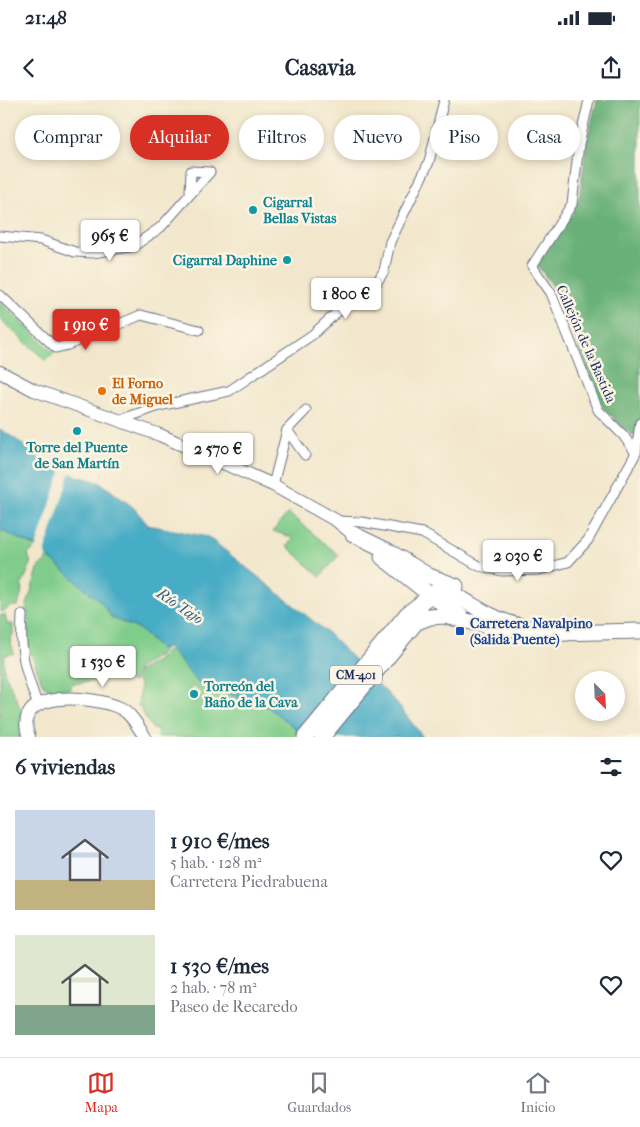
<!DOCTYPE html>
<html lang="es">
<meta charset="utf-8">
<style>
:root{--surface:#fff;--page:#f6f6f7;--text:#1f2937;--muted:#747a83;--line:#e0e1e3;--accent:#d93025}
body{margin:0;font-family:"IM FELL French Canon",serif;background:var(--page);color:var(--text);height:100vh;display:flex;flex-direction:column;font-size:19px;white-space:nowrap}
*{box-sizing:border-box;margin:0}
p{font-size:16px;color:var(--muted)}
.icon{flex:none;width:28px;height:28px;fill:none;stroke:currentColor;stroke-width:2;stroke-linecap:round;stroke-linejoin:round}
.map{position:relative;height:637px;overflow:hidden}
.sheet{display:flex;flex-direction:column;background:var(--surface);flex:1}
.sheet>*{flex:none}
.top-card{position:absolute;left:15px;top:15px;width:610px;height:45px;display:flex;gap:10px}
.needle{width:32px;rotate:156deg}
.tools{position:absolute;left:575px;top:571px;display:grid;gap:10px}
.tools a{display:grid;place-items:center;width:50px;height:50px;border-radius:50%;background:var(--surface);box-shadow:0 2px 8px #0003;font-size:25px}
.price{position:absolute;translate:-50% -42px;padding:0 11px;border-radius:5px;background:#fff;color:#222;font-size:16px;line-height:32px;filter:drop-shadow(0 1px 2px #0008)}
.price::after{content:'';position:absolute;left:50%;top:30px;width:15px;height:11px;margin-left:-8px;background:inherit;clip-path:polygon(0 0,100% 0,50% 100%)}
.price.current{background:var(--accent);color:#fff}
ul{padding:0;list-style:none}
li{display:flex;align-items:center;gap:15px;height:125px;padding:0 15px}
li span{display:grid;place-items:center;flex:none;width:140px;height:100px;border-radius:0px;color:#555}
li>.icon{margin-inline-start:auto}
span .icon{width:60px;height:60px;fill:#fffc;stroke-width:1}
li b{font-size:21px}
h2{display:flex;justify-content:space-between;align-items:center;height:60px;padding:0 15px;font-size:21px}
.chip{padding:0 18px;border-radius:22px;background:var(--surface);box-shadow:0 2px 8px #0003;font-size:18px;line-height:45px}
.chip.current{background:var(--accent);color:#fff}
.status{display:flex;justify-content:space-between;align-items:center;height:35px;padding:0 25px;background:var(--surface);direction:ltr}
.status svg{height:14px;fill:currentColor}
header{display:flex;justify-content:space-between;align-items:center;height:65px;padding:0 15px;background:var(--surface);font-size:22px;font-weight:700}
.menu{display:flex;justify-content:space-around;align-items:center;height:70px;border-top:1px solid var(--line);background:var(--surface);font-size:14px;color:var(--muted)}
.menu a{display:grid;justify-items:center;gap:2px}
.menu .current{color:var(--accent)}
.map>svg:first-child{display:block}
.green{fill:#80cd8b;stroke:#4e7e74;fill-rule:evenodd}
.forest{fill:#68b077;stroke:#42706a}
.water{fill:#46acc5;stroke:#306e92}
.pier{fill:#f2e7cc}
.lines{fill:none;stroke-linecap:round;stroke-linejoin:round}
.street-casing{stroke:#666f84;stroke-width:11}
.secondary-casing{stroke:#666f84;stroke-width:14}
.primary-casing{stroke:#666f84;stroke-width:17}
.street{stroke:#fff;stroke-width:9}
.secondary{stroke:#fff;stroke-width:12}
.primary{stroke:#fff;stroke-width:15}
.culture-dot{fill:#0f9aa8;stroke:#fcf5e5;stroke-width:2}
.food-dot{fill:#e8710a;stroke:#fcf5e5;stroke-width:2}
.transit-dot{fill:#1a4fb4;stroke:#fcf5e5;stroke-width:2}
.labels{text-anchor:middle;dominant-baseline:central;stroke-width:5;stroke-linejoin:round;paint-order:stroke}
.shield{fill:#fcf5e5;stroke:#5e6a86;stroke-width:1}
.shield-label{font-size:12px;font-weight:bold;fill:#1b2f5e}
.culture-label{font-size:14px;font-weight:bold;fill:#0d838f;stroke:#fcf5e5;text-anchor:start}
.street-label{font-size:14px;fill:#1b2f5e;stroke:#fcf5e5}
.food-label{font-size:14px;font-weight:bold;fill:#c56008;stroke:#fcf5e5;text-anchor:start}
.transit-label{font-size:14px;font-weight:bold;fill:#164399;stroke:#fcf5e5;text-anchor:start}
.water-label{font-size:15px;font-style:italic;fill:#2a5b82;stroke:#fcf5e5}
</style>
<div class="status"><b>21:48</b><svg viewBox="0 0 49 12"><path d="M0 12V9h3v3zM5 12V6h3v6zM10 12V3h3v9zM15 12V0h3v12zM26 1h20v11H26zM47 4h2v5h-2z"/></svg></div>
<header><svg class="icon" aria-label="back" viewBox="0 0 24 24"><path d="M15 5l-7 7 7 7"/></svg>Casavia<svg class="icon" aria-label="share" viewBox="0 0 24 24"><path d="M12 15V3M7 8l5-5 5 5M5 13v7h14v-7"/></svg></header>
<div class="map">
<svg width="640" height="637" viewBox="0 0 640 637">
<rect width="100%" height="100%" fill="#fcf5e5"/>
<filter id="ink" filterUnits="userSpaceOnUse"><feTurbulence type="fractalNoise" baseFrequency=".02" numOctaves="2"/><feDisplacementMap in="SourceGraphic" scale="10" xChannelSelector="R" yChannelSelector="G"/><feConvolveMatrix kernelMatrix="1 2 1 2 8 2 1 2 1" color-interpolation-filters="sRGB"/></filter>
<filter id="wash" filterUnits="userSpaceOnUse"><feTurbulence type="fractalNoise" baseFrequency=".0096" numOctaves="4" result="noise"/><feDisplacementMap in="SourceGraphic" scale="20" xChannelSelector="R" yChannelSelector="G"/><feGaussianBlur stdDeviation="1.12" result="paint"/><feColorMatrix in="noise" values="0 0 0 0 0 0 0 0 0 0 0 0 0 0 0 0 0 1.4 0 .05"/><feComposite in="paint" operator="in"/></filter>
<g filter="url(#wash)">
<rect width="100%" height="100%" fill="#f2e7cc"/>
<!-- green -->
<g class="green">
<path d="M0,202L54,253L46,261L0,219Z"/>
<path d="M288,413L339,455L320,477L287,446L293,438L273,431Z"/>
<path d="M0,430L36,447L28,454L31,464L21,487L23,488L18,506H10L5,511H0Z"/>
<path d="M47,456L101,502L112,518L139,529L160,549L166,548L158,557L154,558L137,569L134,582L123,579V575L117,573L114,577C100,579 85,584 72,583L71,589H49L43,585L28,546V515L26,508L39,466L45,463Z"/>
<path d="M0,515H5L7,524H13V534L10,540L14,553L4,556V571L21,610L24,637H0Z"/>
<path d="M170,549L198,583L268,607L299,631L294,637H158L157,629H153L141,611L142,607L138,606L140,584L137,582L138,571L155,562ZM193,586L203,594L195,603L186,594Z"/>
</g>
<!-- forest -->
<path class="forest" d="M597,0H640V322L636,335H631L603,308L558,193L537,165L573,113L579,98L587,40Z"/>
<!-- water -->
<path class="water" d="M0,329L17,340L50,368L101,383L134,408L148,425L208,437L327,532L394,600L423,637H303L299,631L268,607L198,583L169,547L160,549L139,529L112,518L101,502L47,456L44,450L0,430Z"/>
<!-- pier -->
<path class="pier" d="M62,369L71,371L45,450L46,459L43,453L33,448L36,447Z"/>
</g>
<g filter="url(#ink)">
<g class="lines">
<!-- street casing -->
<g class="street-casing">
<g id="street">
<path d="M589,0L579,44L572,104L532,166L551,193L598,310L623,335L636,353"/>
<path d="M0,136L41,140L75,152L93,153L134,146L161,127L210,72L191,71L190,92"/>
<path d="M0,195L56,248L68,245L141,215L199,230"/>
<path d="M120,320L159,306L229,291L312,235L344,206L370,193L384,171L390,142L429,62L444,0"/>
<path d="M287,330L305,355"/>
<path d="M273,385L287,330L306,310"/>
<path d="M337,421L362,422L422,433L479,466L502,471L539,470L568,462L588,440L636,353L640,323"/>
<path d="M22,515C20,553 24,568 37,603"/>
</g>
</g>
<!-- secondary casing -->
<g class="secondary-casing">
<g id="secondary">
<path d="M0,272L34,290L160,335L273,385L337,421L353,434"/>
<path d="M29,637C10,587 95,596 120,608C131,613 138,627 145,637"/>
</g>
</g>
<!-- primary casing -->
<g class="primary-casing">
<g id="primary">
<path d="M353,434L388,451L429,476L456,486"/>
<path d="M382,457L430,495L461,516"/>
<path d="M417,522L430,517L444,516L508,530"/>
<path d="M558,533L640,531"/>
<path d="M305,637L407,514L438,490C457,493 473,507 490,515C514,528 540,530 566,533"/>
<path d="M322,637L423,514"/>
</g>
</g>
<!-- street -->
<use href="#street" class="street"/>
<!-- secondary -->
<use href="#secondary" class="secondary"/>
<!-- primary -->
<use href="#primary" class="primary"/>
</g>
</g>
<!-- markers -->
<g class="culture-dot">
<circle cx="253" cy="110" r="5"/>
<circle cx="287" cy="160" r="5"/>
<circle cx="77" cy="331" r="5"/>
<circle cx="194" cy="594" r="5"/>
</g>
<circle class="food-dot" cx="102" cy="291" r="5"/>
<rect class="transit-dot" x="455" y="526" width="10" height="10" rx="2.5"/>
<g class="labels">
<!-- shield labels -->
<rect class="shield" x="330" y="565.5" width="52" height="19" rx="4"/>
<g class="shield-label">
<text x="356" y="575">CM-401</text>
</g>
<!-- culture labels -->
<g class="culture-label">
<text x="263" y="102">Cigarral<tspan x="263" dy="16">Bellas Vistas</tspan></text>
<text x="277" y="160" text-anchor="end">Cigarral Daphine</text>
<text x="77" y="347" text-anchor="middle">Torre del Puente<tspan x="77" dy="16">de San Martín</tspan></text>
<text x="204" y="586">Torreón del<tspan x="204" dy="16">Baño de la Cava</tspan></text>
</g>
<!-- street labels -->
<g class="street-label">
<text transform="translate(586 244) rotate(66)">Callejón de la Bastida</text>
</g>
<!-- food labels -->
<g class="food-label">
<text x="112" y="283">El Forno<tspan x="112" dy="16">de Miguel</tspan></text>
</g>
<!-- transit labels -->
<g class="transit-label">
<text x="470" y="523">Carretera Navalpino<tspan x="470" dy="16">(Salida Puente)</tspan></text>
</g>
<!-- water labels -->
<g class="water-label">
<text transform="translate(180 506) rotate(34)">Río Tajo</text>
</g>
</g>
</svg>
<div class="tools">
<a><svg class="needle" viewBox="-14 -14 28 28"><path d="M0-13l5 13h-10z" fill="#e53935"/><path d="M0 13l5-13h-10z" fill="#747a83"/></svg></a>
</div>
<b class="price" style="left:110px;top:162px">965 €</b>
<b class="price" style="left:346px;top:220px">1 800 €</b>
<b class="price current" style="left:86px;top:251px">1 910 €</b>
<b class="price" style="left:218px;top:375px">2 570 €</b>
<b class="price" style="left:518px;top:482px">2 030 €</b>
<b class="price" style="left:103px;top:588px">1 530 €</b>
<div class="top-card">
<a class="chip">Comprar</a>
<a class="chip current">Alquilar</a>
<a class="chip">Filtros</a>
<a class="chip">Nuevo</a>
<a class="chip">Piso</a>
<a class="chip">Casa</a>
</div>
</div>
<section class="sheet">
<h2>6 viviendas<svg class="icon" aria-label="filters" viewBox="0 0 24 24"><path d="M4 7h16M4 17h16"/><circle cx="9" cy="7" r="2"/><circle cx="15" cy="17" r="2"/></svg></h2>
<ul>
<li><span style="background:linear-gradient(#c9d6e8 70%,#c2b280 0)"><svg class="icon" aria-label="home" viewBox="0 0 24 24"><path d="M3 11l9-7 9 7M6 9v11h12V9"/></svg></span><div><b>1 910 €/mes</b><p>5 hab. · 128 m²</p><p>Carretera Piedrabuena</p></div><svg class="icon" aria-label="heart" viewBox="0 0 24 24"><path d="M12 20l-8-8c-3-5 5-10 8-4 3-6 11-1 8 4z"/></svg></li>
<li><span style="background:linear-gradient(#dfe7d0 70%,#7fa58c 0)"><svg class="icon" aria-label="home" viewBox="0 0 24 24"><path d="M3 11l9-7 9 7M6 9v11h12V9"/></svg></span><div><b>1 530 €/mes</b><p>2 hab. · 78 m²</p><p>Paseo de Recaredo</p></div><svg class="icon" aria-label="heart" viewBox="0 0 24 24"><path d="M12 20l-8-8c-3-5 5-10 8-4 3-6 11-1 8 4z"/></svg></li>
</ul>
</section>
<nav class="menu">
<a class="current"><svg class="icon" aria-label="map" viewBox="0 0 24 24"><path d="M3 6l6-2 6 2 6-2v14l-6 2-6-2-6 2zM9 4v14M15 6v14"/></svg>Mapa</a>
<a><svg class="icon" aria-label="saved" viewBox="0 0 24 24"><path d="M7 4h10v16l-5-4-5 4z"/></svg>Guardados</a>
<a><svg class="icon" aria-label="home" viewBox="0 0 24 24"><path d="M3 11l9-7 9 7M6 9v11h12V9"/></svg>Inicio</a>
</nav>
